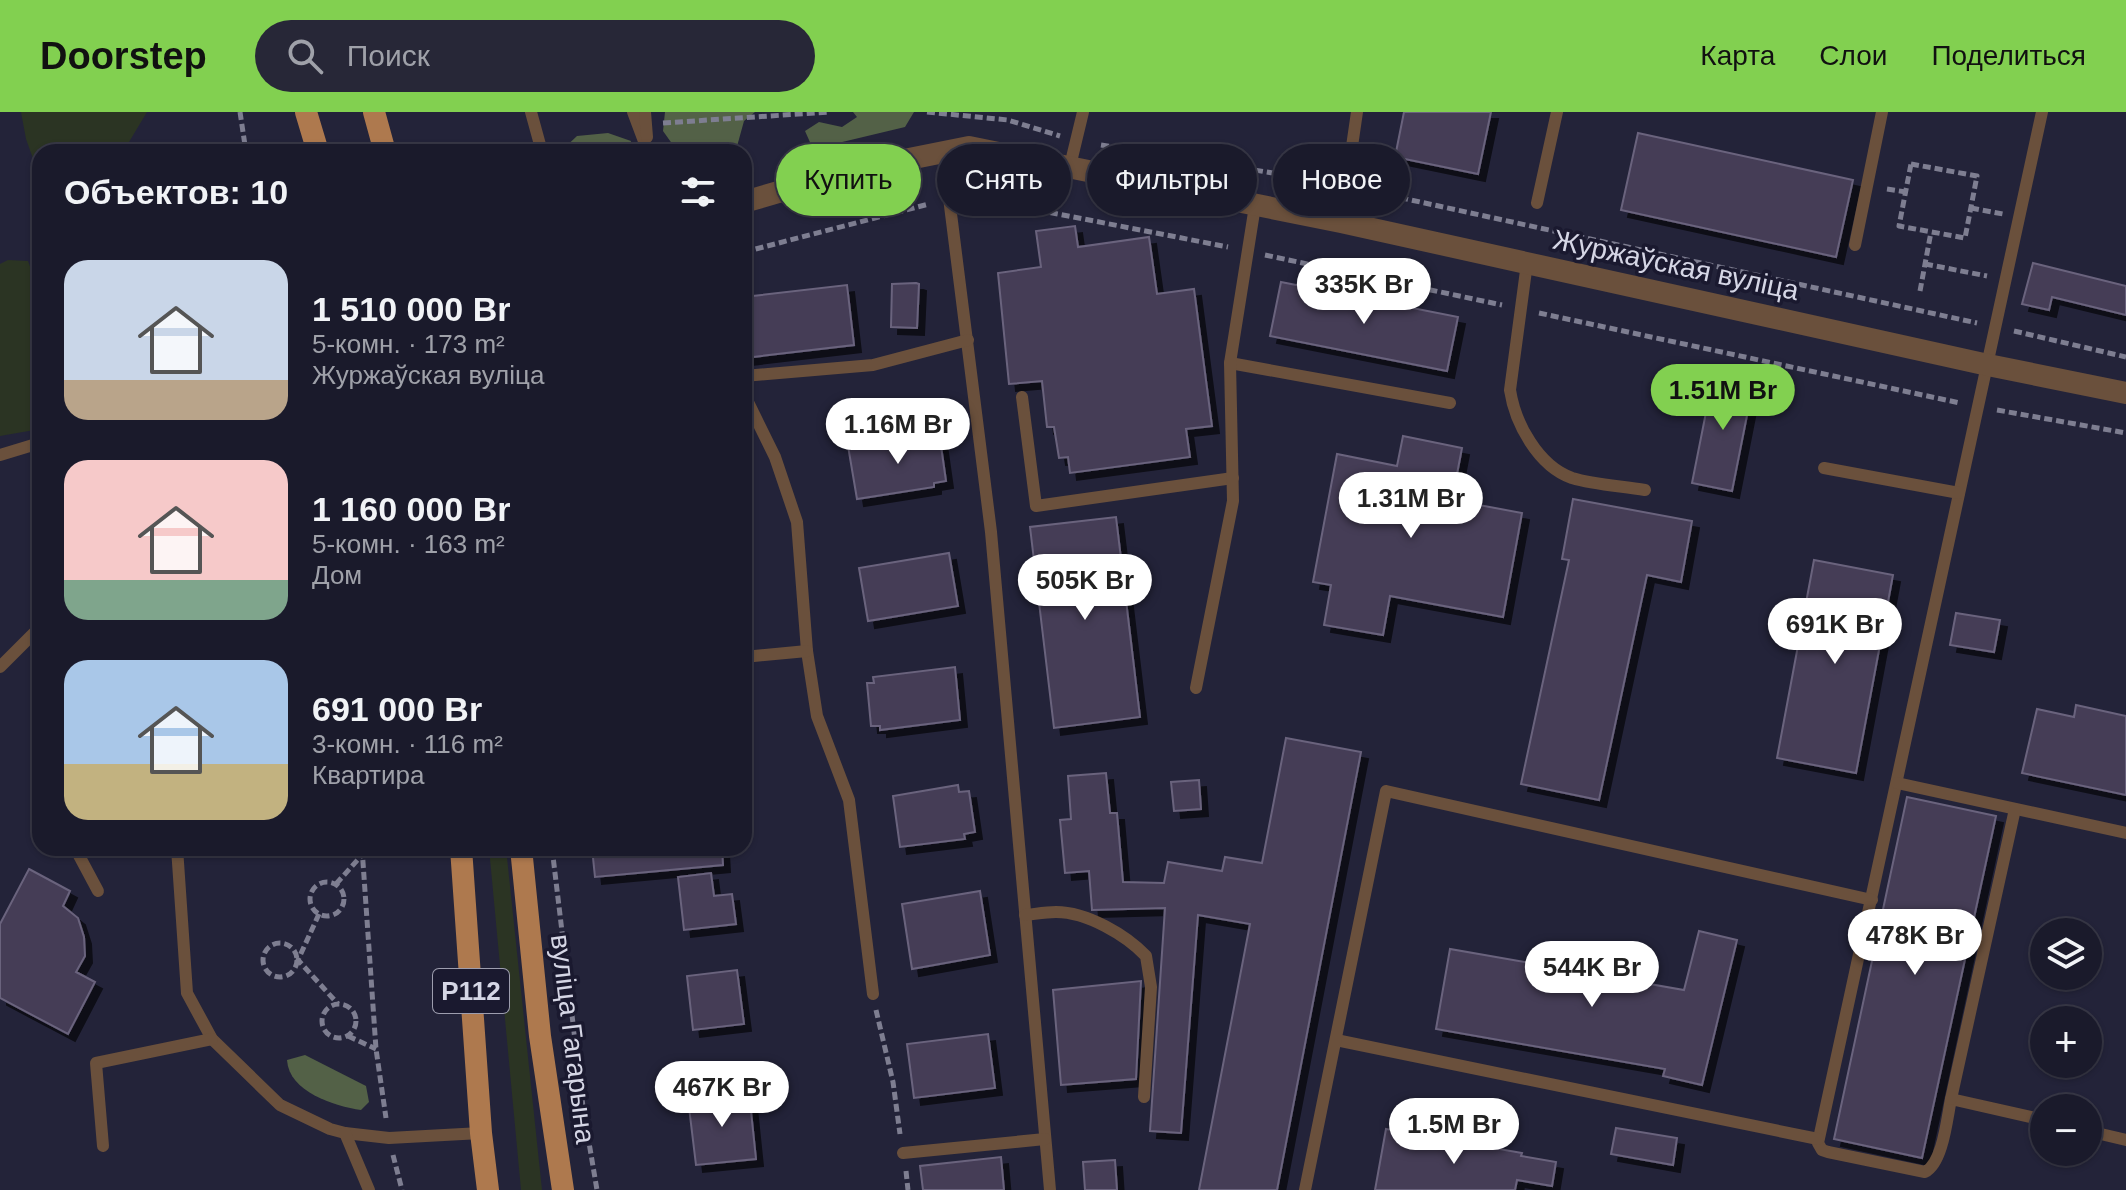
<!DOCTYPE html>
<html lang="ru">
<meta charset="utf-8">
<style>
:root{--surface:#1a1a2b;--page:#272737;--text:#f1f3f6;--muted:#9fa1a9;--line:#383847;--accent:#82d050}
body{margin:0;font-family:Helvetica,sans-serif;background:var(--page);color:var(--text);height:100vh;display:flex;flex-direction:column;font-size:30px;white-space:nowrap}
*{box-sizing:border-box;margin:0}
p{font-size:26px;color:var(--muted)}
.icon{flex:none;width:44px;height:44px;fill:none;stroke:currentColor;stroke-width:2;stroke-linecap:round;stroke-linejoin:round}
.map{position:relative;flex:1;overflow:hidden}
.details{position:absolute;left:32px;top:32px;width:720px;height:712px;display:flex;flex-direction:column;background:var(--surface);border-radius:24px;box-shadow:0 2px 6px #0004,0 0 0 2px var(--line)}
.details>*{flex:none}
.guide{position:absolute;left:776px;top:32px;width:760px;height:72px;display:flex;gap:16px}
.fabs{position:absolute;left:2030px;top:806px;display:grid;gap:16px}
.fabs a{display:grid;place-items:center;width:72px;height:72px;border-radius:50%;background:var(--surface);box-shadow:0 2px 6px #0004,0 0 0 2px var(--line);font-size:40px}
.price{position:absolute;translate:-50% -68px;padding:0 18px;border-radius:28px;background:#fff;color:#222;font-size:26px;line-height:52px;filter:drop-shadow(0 2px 4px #0008)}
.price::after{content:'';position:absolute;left:50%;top:48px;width:24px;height:18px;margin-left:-12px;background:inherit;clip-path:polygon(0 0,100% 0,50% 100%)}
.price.active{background:var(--accent);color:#111}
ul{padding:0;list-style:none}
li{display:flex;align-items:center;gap:24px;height:200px;padding:0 32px}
li span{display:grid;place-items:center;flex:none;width:224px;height:160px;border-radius:24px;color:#555}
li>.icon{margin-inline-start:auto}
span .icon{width:96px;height:96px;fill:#fffc;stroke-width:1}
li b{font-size:34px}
h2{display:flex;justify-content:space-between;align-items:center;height:96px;padding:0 32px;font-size:34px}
.chip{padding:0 28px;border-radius:36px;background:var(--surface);box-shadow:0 2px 6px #0004,0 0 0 2px var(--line);font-size:28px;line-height:72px}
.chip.active{background:var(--accent);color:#111}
header{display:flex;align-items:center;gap:48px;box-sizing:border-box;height:112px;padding:0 40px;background:var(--accent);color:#111}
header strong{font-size:38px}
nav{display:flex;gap:44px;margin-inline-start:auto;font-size:28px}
.search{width:560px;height:72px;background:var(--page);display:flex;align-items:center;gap:20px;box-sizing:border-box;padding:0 28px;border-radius:44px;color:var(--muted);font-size:30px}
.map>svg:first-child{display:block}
.green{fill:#2b3423}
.forest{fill:#536147}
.building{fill:#443d57;stroke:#6a637d;stroke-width:2;filter:url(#shadow)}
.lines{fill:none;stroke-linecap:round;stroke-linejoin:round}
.path{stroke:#7e7e91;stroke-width:5;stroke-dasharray:8 4;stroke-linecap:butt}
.service{stroke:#6a503c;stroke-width:12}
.tertiary{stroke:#6a503c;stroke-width:22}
.primary{stroke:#ae794e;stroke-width:22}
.labels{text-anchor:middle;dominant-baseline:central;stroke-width:7;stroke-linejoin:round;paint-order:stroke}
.shield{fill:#1a192f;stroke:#9d9dae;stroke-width:2}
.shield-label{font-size:26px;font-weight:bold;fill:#d5d6e5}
.street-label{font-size:28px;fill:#d5d6e5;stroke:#1a192f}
</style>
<header>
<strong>Doorstep</strong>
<div class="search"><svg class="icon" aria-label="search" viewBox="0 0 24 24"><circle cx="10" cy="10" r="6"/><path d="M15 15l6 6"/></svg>Поиск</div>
<nav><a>Карта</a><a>Слои</a><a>Поделиться</a></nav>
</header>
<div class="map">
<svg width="2126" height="1078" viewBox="0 0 2126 1078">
<defs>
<filter id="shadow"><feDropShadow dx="7" dy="7" stdDeviation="0" flood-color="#0009"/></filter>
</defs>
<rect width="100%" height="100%" fill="#232339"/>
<!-- green -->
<g class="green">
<path d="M21,0H147L123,40H40V66L26,27Z"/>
<path d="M8,148L28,149L34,165V190L40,196V317L0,324V152Z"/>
<path d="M489,736H506L542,1078H521Z"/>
</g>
<!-- forest -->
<g class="forest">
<path d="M665,0H755L744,9L736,38L678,40L663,19Z"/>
<path d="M853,0H914L905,15L813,37L805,19L819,10L842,15L857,5Z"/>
<path d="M608,21L631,29L628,40H560L577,24Z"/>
<path d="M305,943L366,974L369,990L361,998C334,994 289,980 287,948Z"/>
</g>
<!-- building -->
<g class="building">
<path d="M1404,0H1491L1478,62L1395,45Z"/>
<path d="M1638,21L1853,68L1836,145L1621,98Z"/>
<path d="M1075,114L1078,135L1149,125L1157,182L1194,177L1212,314L1186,317L1190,345L1070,361L1068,345L1059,346L1054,315H1047L1042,269L1009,272L998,161L1041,155L1036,119Z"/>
<path d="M2033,151L2126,174V203L2052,185L2049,198L2022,192Z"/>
<path d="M1281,170L1458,205L1447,259L1270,224Z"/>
<path d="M916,171L919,172L917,216L891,215L892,172Z"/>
<path d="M847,173L854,233L744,246V185Z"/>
<path d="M1714,260L1754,268L1732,379L1692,371Z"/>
<path d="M939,320L946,369L934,371V375L857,387L848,334L886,333V328Z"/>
<path d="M1403,324L1462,336L1452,388L1522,401L1503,505L1390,484L1383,523L1324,513L1331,473L1313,470L1337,342L1397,354Z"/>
<path d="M1573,387L1692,409L1681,470L1647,463L1599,688L1521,672L1569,448L1562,447Z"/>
<path d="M1116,405L1140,605L1054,616L1030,415Z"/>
<path d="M949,441L958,494L868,509L859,456Z"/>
<path d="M1814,448L1893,463L1856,661L1777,646Z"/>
<path d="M1956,501L2000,508L1994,540L1950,533Z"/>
<path d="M955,555L960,608L880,618V614H871L867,571H874L873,565Z"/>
<path d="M2076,593L2126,604V683L2022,661L2037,597L2074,605Z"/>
<path d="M1286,626L1361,640L1277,1078H1199L1250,812L1198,803L1181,1021L1150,1019L1165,796L1092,798L1089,759L1065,761L1060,708L1071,707L1068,664L1106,661L1110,701H1117L1123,770L1164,771L1168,750L1222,759L1225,745L1262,751Z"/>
<path d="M1199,668L1201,697L1174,699L1171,670Z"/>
<path d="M958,673L959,680L969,679L975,720L964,722L965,727L900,735L893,684Z"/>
<path d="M1907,685L1996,704L1922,1046L1834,1027Z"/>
<path d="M592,736H722L723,753L595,765Z"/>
<path d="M29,757L70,779L63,794L78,806L84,825L85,844L76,860L95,870L68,922L0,886V812Z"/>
<path d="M711,761L714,784L732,782L736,812L684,818L678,765Z"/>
<path d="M980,779L990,843L912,857L902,792Z"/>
<path d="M1699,819L1737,828L1702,973L1663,964L1665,957L1436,917L1450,837L1684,878Z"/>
<path d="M737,858L744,912L693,918L687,864Z"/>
<path d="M1141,869L1136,967L1061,973L1053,878Z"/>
<path d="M988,922L995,976L914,986L907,932Z"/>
<path d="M749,980L756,1047L696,1053L688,987Z"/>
<path d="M1616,1016L1677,1026L1673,1053L1611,1042Z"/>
<path d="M1386,1017L1522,1041L1521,1044L1556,1050L1552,1074L1517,1068L1515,1078H1375Z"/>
<path d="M1001,1045L1004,1078H923L920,1054Z"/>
<path d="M1115,1048L1117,1078H1085L1083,1050Z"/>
</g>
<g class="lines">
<!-- path -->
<g class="path">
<path d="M240,0L246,40"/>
<path d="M927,0L1008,8L1060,24"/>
<path d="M663,11L830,0"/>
<path d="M1101,33L1328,70"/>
<path d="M1911,52L1977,64L1965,126L1899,114Z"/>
<path d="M1887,77L1906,80"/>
<path d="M1365,78L1977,211"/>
<path d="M967,88L991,89L1228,135"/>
<path d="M1971,96L2003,102"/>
<path d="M744,140L929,92"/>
<path d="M1265,143L1502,193"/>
<path d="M1925,152L1987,164"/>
<path d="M1920,179L1931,120"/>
<path d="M1539,201L1960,291"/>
<path d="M2014,219L2126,245"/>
<path d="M1997,298L2126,321"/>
<path d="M362,736L376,937L386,1006"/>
<path d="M552,736L583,995L597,1078"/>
<circle cx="327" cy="787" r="17"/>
<path d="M336,772L362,743"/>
<path d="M319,802L298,848L338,892"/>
<circle cx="280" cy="848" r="17"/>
<circle cx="339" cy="909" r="17"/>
<path d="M876,898L893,970L900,1022"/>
<path d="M348,924L376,937"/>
<path d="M393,1043L402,1078"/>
<path d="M906,1059L908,1078"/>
</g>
<!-- service -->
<g class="service">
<path d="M531,0L542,40"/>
<path d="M633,0L648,40"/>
<path d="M645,0L647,25"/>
<path d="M2042,0L1818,1031L1822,1038L1828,1040L1925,1060C1943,1051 1947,1006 1951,987L2044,1008"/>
<path d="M943,38L991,420L1050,1078"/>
<path d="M1070,54L1083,0"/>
<path d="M1537,91L1557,0"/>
<path d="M1341,110L1357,0"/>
<path d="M1855,133L1882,0"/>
<path d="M1527,151L1510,278C1515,311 1538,354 1572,366C1595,373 1622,374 1645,378"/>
<path d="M1230,251L1450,291"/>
<path d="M744,264L873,253L968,228"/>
<path d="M744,282L775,345L797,410L807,539L817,604L849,688L873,882"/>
<path d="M1022,285L1036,394L1233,366"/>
<path d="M0,343L33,333L40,334"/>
<path d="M1824,356L1959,381"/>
<path d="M744,545L807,539"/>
<path d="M0,555L40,515"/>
<path d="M1196,576L1233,389L1230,251L1255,94"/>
<path d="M1897,671L2126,721"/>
<path d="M75,736L98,779"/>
<path d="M177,736L187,881L212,927L280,993L330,1017L345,1021L389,1026L481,1021"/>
<path d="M1025,803C1035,802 1046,800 1056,800C1087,800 1126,823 1146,844L1151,875L1144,985"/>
<path d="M1336,928L1818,1027"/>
<path d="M1951,987L2015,697"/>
<path d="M2088,1019L2126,1028"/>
<path d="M345,1021L369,1078"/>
<path d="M103,1034L96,951L212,927"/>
<path d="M903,1041L1045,1027"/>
<path d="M1305,1078L1386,679L1872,788"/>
</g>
<!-- tertiary -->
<path class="tertiary" d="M744,90L854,58L969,35L1341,110L1988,253L2126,281"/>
<!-- primary -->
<g class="primary">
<path d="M306,0L318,40"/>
<path d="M374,0L385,40"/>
<path d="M461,736L481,1021L488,1078"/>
<path d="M521,736L540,924L563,1078"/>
</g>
</g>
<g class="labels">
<!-- shield labels -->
<rect class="shield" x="433" y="857" width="76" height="44" rx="6"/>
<g class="shield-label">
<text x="471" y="879">Р112</text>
</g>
<!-- street labels -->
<g class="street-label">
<text transform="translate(1676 153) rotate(12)">Журжаўская вуліца</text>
<text transform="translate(573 927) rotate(83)">вуліца Гагарына</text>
</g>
</g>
</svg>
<div class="fabs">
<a><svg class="icon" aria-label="layers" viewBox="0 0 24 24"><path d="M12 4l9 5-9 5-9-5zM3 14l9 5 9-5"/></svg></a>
<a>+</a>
<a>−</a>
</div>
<b class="price" style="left:1364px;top:214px">335K Br</b>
<b class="price active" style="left:1723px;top:320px">1.51M Br</b>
<b class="price" style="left:898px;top:354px">1.16M Br</b>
<b class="price" style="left:1411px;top:428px">1.31M Br</b>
<b class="price" style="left:1085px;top:510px">505K Br</b>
<b class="price" style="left:1835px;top:554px">691K Br</b>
<b class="price" style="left:1915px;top:865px">478K Br</b>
<b class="price" style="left:1592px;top:897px">544K Br</b>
<b class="price" style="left:722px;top:1017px">467K Br</b>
<b class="price" style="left:1454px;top:1054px">1.5M Br</b>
<div class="guide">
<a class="chip active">Купить</a>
<a class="chip">Снять</a>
<a class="chip">Фильтры</a>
<a class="chip">Новое</a>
</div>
<section class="details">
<h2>Объектов: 10<svg class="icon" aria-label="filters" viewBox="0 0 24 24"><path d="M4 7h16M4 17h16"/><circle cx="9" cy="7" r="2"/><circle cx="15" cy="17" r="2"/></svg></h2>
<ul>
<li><span style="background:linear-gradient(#c9d6e8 75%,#b9a48a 0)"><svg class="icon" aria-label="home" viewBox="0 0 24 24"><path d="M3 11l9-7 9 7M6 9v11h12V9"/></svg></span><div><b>1 510 000 Br</b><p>5-комн. · 173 m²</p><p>Журжаўская вуліца</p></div></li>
<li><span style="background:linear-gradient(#f6c9c9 75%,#7fa58c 0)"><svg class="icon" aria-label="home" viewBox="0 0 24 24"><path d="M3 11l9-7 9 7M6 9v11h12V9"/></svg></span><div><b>1 160 000 Br</b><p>5-комн. · 163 m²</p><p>Дом</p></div></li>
<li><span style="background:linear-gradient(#a9c7e8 65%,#c2b280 0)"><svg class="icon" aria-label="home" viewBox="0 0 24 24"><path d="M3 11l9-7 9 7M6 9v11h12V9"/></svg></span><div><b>691 000 Br</b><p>3-комн. · 116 m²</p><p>Квартира</p></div></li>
</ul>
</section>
</div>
